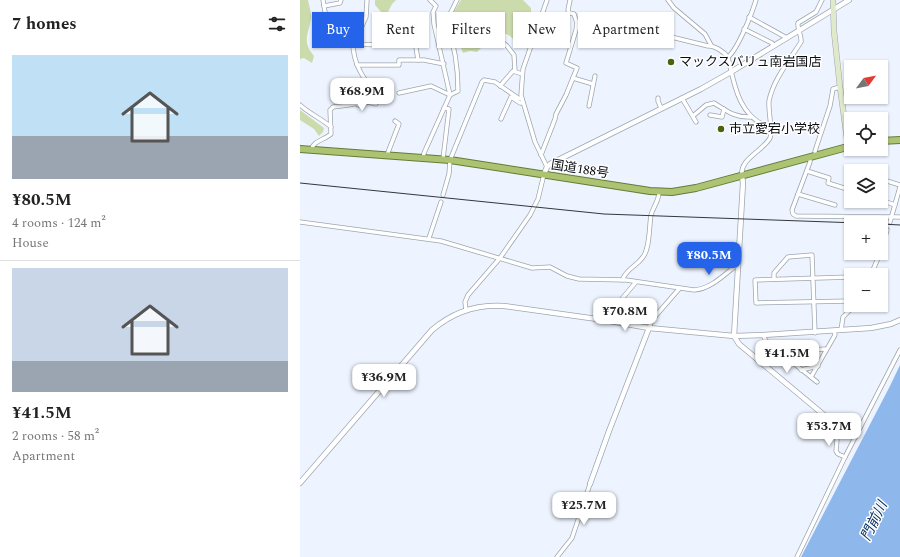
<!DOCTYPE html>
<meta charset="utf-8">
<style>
:root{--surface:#fff;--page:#f6f6f6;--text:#222;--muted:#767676;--line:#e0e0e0;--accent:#2563eb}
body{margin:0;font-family:Spectral,"Noto Sans JP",serif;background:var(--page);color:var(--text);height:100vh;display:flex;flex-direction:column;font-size:15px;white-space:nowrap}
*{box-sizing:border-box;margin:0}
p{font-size:13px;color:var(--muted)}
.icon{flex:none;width:22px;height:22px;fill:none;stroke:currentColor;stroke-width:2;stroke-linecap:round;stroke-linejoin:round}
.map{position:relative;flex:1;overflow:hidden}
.details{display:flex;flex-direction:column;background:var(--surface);width:300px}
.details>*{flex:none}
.top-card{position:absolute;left:12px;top:12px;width:380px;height:36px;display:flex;gap:8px}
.needle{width:26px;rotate:58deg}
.controls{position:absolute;left:544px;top:60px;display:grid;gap:8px}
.controls a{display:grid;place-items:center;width:44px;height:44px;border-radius:0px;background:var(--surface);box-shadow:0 1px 3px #0004;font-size:20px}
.price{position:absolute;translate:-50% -34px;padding:0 9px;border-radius:8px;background:#fff;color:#222;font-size:13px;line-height:26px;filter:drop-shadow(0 1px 2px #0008)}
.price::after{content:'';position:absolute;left:50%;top:24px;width:12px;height:9px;margin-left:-6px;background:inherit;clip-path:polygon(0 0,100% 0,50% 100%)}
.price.current{background:var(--accent);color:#fff}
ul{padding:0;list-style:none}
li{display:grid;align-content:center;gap:8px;height:212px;padding:0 12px}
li+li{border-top:1px solid var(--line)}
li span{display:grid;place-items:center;height:124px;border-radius:0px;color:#555}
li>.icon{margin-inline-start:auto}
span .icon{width:72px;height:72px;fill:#fffc;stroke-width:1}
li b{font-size:17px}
h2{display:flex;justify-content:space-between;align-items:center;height:48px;padding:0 12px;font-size:17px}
.tag{padding:0 14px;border-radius:0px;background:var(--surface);box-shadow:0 1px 3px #0004;font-size:14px;line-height:36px}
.tag.current{background:var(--accent);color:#fff}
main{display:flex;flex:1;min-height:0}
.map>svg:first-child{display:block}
.green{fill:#cbdbab}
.water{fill:#8eb7ec}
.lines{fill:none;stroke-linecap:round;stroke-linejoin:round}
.minor-tunnel{stroke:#cbd1db;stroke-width:3.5;stroke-dasharray:3.5 2;stroke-linecap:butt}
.minor-casing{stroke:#9ea6af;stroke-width:5}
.tertiary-casing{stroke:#9ea6af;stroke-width:6}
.secondary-casing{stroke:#9ea6af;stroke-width:6}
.trunk-casing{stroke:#667a39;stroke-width:8}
.minor{stroke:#fff;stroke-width:3.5}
.tertiary{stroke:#fff;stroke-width:4.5}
.secondary{stroke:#e0e9ca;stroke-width:5}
.trunk{stroke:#acc472;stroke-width:6}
.rail{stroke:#34373c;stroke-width:1}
.poi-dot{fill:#4e620b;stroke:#fff;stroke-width:1.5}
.labels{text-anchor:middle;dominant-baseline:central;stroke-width:3;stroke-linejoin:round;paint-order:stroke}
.poi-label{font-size:13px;fill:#090c0f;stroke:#fff;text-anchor:start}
.street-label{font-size:13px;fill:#090c0f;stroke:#fff}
.water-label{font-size:14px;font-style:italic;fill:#093262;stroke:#fff}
</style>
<main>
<section class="details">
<h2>7 homes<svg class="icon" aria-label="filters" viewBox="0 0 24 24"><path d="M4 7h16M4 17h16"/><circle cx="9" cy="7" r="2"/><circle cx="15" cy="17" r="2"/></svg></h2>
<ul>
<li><span style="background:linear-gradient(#bfe0f5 65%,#9aa5b1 0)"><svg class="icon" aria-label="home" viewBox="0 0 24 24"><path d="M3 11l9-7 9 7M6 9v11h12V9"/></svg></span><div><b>¥80.5M</b><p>4 rooms · 124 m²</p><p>House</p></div></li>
<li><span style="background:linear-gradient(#c9d6e8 75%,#9aa5b1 0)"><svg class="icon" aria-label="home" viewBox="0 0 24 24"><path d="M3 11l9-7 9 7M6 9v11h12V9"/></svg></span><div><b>¥41.5M</b><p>2 rooms · 58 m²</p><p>Apartment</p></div></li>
</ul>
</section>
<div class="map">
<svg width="600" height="557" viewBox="0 0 600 557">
<rect width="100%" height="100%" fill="#edf4ff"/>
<!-- green -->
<g class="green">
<path d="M0,0H8C9,6 12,14 11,19C8,36 2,41 14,56L12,63L4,58L0,59Z"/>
<path d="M75,0H96L92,4L88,12L83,14L75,5Z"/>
<path d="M161,0H223L231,8V13L226,27L219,34L218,43L216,44C210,32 201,31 190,35L183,46L177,52L170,51L163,53L161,48H166L168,43L180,33L177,24L170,23L167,21L158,22L152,20V15Z"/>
<path d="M0,110L24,128L23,132L19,136L14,129L0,120Z"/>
</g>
<!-- water -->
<path class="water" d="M600,365V557H501L590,386Z"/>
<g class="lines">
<!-- minor-tunnel -->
<path class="minor-tunnel" d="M587,230L590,222"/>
<!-- minor casing -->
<g class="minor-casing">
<g id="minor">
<path d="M23,0L24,6L40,3L41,0"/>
<path d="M368,0L374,8L405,34L411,45"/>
<path d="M24,6L29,35L30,37L52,38"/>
<path d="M449,17L487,38"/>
<path d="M336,27L347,31L408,46C414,45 424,52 428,57C434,85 439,118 471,128"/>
<path d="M444,29L472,43L473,46"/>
<path d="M114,35L118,60"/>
<path d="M187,43L194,41H201L207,46L214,55L215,71"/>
<path d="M53,44L81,45L80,35"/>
<path d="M428,57C438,49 452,13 456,0"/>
<path d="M57,65H99V60H124L144,64"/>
<path d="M273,78L293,84"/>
<path d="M200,86L213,71L222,74"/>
<path d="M99,93L131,86L150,95L158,91C158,69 155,46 147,25V20L157,0"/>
<path d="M358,98V101L361,108"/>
<path d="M382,98L396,122"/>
<path d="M0,105C10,114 22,119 31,127"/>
<path d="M58,105L68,102L76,104"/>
<path d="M289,106L295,76"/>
<path d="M410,115L422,117L424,109"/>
<path d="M393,116L406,105L414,103C427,111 435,118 451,117"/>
<path d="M201,119L211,97L220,103H223"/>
<path d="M11,150C13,141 24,140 31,134L30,110L33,107C45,105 64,106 71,94C70,85 64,79 60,71C54,60 52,46 53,33L62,26L66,17L67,0"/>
<path d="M87,155L99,124L95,121"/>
<path d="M241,155L255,119L256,114L266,95L277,68L266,63L276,30L277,23L274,14L269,13L268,10L270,0"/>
<path d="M516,156L515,151L530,106L533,89L540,87"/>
<path d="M510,157V162L492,210L493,214L496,216L600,217"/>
<path d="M123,158L124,153L150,95L134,24L133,12L136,6L130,0"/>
<path d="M143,159L149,109L144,108"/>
<path d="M247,167L235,142L221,95L223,69L247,0"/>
<path d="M507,171L529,178L528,183L547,189"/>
<path d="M442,176C439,159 463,151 470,138C473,131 468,111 469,101C473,80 489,61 501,42C502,36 497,29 498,23L516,12L522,0"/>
<path d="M581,179L600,185"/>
<path d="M498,194L535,205"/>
<path d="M143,195L149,174L150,160L182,82L184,80L195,82L218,98L222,99"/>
<path d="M549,198H551"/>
<path d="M581,200L595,205"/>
<path d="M561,201L569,203L570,201"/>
<path d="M0,222L141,241L232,268L250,267L267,276L279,279L326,280L394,290C411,289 425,274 438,264"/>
<path d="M590,222L600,187"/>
<path d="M129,238L141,202"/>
<path d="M581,251L587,230"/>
<path d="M571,275L580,253"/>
<path d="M551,277L455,280L456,303L551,301"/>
<path d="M474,279V273L488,257L512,255L515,333"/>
<path d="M322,280C328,267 336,267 343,257C350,248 349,227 351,215C353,207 359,201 359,192"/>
<path d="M166,310L165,302L168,295L200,258L230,215L238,199L244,174"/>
<path d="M304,320L336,282"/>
<path d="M349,328L352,320L379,289"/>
<path d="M541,330L543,317L555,305"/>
<path d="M463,335L466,341L517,382"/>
<path d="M479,353L525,349L526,350"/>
<path d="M501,370L518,366"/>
<path d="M511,377L535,335L534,331"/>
<path d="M530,420L535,431L537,440L536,451L538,454L545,457"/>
<path d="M257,557L272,538L290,484"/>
<path d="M497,557L545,457L600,350"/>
</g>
</g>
<!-- tertiary casing -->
<g class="tertiary-casing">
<g id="tertiary">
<path d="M244,174L247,167L250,164L401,89L431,72L549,0"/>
<path d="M442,176L443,183L434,336L439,344L530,420"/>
<path d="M0,483L132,330C153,312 177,304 204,306L304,320L349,328L434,336L463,335L571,328L591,324L600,320"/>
<path d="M290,484L309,431L349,328"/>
</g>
</g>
<!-- secondary casing -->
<g class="secondary-casing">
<path id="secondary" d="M533,0L534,31L540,87L548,146"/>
</g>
<!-- trunk casing -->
<g class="trunk-casing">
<g id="trunk">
<path d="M581,141L600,140"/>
<path d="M0,149L150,160L350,191L372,192L396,188L551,146"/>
</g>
</g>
<!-- minor -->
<use href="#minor" class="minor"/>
<!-- tertiary -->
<use href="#tertiary" class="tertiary"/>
<!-- secondary -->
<use href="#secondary" class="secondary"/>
<!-- trunk -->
<use href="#trunk" class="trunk"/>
<!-- rail -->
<g class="rail">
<path d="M0,183L304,214L558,223"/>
<path d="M581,224L600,225"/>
</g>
</g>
<!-- markers -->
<g class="poi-dot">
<circle cx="371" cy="62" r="4"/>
<circle cx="421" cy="129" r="4"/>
</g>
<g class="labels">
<!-- poi labels -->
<g class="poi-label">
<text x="379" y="62">マックスバリュ南岩国店</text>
<text x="429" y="129">市立愛宕小学校</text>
</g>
<!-- street labels -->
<g class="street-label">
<text transform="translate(280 169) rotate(9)">国道188号</text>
</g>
<!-- water labels -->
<g class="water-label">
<text transform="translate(574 521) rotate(-64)">門前川</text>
</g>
</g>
</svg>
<div class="controls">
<a><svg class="needle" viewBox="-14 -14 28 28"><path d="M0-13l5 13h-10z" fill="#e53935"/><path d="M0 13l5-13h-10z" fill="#767676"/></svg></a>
<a><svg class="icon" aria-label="locate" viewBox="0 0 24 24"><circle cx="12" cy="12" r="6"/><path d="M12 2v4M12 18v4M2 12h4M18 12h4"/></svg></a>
<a><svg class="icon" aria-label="layers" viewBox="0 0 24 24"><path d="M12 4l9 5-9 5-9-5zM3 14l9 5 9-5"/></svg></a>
<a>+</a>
<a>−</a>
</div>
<b class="price" style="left:62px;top:112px">¥68.9M</b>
<b class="price current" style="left:409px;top:276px">¥80.5M</b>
<b class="price" style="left:325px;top:332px">¥70.8M</b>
<b class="price" style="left:487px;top:374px">¥41.5M</b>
<b class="price" style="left:84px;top:398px">¥36.9M</b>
<b class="price" style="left:529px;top:447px">¥53.7M</b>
<b class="price" style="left:284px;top:526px">¥25.7M</b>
<div class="top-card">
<a class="tag current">Buy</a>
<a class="tag">Rent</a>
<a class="tag">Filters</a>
<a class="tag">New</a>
<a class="tag">Apartment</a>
</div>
</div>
</main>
